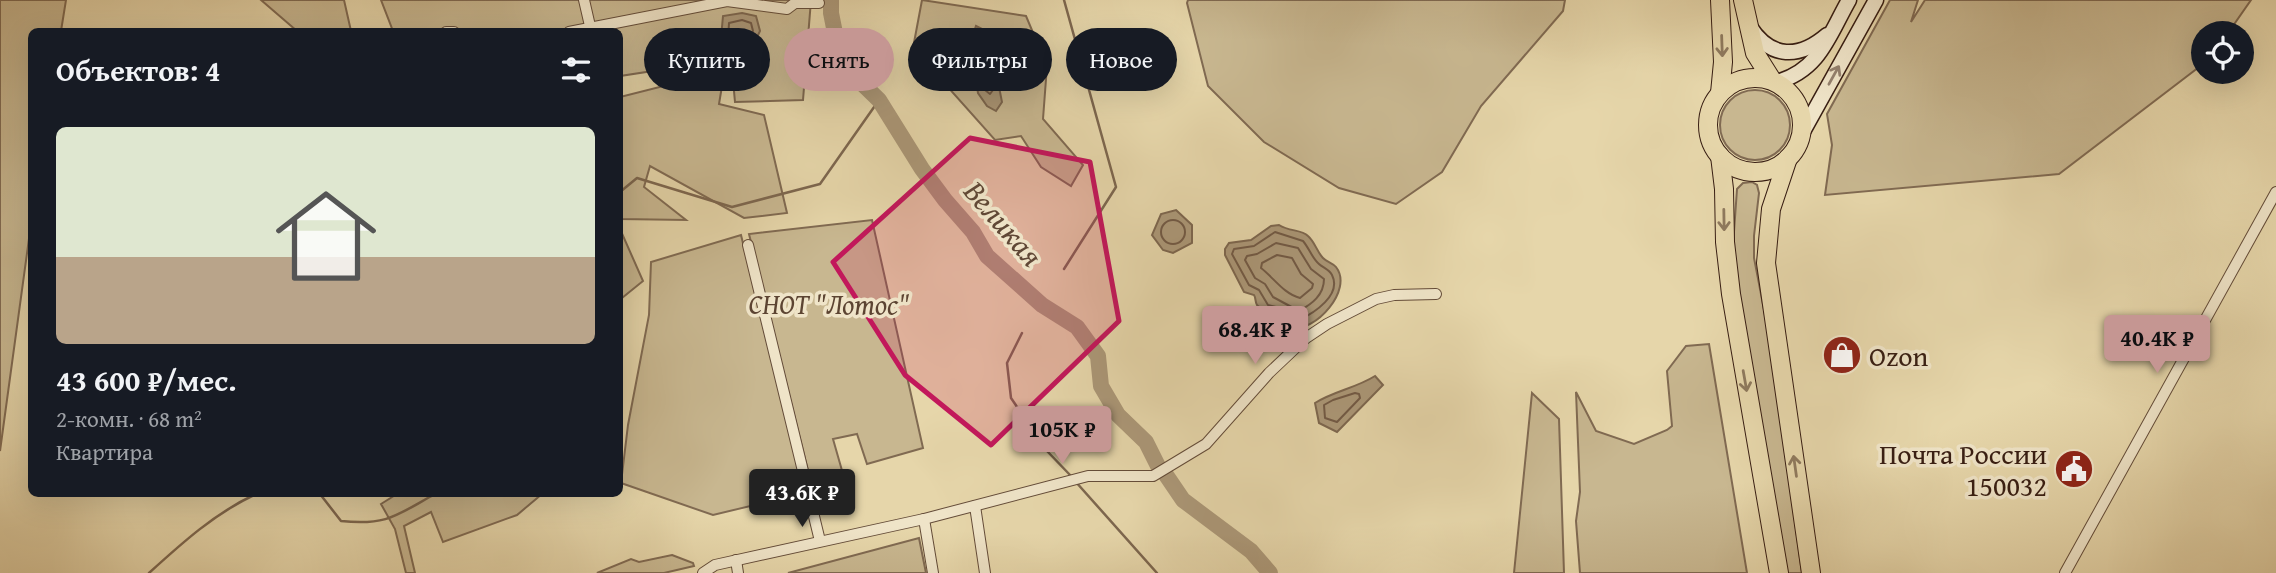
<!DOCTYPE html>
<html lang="ru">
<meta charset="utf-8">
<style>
:root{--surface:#171b24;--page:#20242c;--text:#f1f3f6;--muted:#9ea1a6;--accent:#c59692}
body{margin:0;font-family:"Gentium Book Plus",serif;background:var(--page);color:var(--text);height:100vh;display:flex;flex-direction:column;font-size:26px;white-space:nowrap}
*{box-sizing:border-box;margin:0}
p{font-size:23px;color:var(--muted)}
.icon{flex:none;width:38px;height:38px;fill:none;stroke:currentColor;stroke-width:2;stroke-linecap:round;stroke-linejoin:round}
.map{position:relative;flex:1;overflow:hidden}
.sheet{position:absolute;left:28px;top:28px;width:595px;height:469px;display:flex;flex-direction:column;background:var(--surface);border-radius:10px;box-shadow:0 7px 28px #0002}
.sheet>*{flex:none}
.hud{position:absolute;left:644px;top:28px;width:665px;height:63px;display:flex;gap:14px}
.buttons{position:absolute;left:2191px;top:21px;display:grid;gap:14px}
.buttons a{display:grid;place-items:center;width:63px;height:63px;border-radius:50%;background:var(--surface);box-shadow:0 7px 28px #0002;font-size:35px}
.price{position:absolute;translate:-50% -60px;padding:0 16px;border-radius:7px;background:var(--accent);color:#111;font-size:23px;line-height:46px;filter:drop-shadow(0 2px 4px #0008)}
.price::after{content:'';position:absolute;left:50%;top:42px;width:21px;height:16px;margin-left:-10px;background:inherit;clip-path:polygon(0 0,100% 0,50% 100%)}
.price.active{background:#222;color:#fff}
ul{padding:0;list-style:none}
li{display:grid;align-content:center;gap:14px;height:371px;padding:0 28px}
li span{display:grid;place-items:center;height:217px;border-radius:10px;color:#555}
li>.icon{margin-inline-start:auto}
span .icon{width:126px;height:126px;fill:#fffc;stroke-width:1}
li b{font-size:30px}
h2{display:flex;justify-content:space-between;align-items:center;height:84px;padding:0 28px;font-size:30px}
.tag{padding:0 24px;border-radius:32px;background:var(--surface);box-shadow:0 7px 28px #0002;font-size:24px;line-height:63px}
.tag.active{background:var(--accent);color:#111}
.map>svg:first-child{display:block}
.green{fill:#c8b790;stroke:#806a52;stroke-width:2}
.water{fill:#ab9777;stroke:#7d674f;stroke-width:2}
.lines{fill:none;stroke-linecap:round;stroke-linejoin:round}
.shore{stroke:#725a45;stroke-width:2}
.stream{stroke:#7d674f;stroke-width:2.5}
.river{stroke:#ab9777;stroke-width:16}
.street-casing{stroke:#644c39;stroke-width:12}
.secondary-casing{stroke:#381e13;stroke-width:17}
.highway-casing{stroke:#381e13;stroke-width:20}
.street{stroke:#efe4c8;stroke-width:10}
.secondary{stroke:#efe4c8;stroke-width:14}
.highway{stroke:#e6d6aa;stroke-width:18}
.oneway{stroke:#8f7a5e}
.oneway2{stroke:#94816e}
.marked{fill:#c2185b;fill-opacity:0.2;stroke:#c2185b;stroke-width:5;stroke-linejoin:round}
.labels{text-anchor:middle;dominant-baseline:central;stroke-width:7;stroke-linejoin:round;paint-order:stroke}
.park-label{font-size:28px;font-style:italic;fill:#5c4432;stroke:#efe4c8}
.poi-label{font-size:28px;fill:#381e13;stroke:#efe4c8;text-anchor:start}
.water-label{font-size:30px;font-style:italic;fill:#604836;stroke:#efe4c8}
</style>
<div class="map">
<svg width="2276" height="573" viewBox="0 0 2276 573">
<rect width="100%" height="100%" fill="#e6d6aa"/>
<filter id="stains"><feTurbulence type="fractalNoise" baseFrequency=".00286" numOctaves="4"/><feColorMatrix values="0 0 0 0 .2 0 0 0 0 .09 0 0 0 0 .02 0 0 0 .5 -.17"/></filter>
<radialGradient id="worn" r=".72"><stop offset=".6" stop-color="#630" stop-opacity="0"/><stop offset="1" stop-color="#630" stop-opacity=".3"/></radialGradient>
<!-- green -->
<g class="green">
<path d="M0,0H66L61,31L32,32L31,224L0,451Z"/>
<path d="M261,0H344L351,31H297Z"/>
<path d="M381,0H811L803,100L735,102L731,59L620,76V32L393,31Z"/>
<path d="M922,0L1026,16L1047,66L1043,119L1083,165L1071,186L1041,167L1021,136L995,140L913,48Z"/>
<path d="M1188,0H1565L1563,11L1481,106L1442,172L1396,204L1339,188L1264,142L1208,86L1187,3Z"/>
<path d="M1890,0H1918L1911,22L1925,0H2251L2228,33H2203V64L2059,174L1825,195L1832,145L1827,114Z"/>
<path d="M711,74L723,80L719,104L764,115L787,213L744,218L650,166L644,187L686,220L620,219V97Z"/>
<circle cx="1755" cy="125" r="35"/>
<path d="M1752,182L1757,185L1759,193L1754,236V258L1771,346L1802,573H1787L1747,349L1733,246L1737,189L1743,183Z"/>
<path d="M872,220L923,448L867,464L857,434L833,439L843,474L811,483L749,234Z"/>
<path d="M620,229L643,281L622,298L620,331Z"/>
<path d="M741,235L804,493L713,515L621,483L628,425L649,315L651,262Z"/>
<path d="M1709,344L1747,573H1580L1576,521L1580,492L1576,392L1596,431L1634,444L1667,430L1672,426L1667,371L1686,346Z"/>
<path d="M1532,393L1559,419L1564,573H1514Z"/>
<path d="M397,494H542L517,515L443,542L431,512L404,526L415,573H406L395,529L381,504Z"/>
<path d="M919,538L926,573H788Z"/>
<path d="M672,555L693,563L694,566L664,573H597L631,559L639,562Z"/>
</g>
<!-- water -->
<g class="water">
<path d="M742,13L756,16L760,31L753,46L735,52L720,49L723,16Z"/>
<path d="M976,26L988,32L1002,102L996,111L987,106L978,93L970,43Z"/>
<path d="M1176,210L1192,225V243L1173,253L1163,250L1152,235L1161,214Z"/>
<path d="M1279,225C1290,232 1301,229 1308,236C1315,242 1317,252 1323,258C1327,262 1333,263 1336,267C1354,290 1314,333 1293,327C1290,326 1258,307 1257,305C1255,302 1256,298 1254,295L1244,292L1225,255V249L1229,243L1251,240L1271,226Z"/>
<path d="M1375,376L1383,385L1337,432L1319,423L1315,403C1334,391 1356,388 1375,376Z"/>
</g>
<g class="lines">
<!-- shore -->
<g class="shore">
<path d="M742,20L751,23L753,31L748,39L735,45L729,44L728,40L729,23Z"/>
<path d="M982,53L986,55L993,90L990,94L985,90L980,56Z"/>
<circle cx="1173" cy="232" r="12"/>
<path d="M1275,232L1303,241C1309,248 1312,258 1319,264C1323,268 1329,269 1332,275C1342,295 1314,313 1299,320H1294L1276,307L1268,305L1259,290L1249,285L1232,254L1234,249L1254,246Z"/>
<path d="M1276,243L1298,248L1311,269L1324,279C1324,295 1312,304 1299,311L1273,297L1265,284L1255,278L1245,260L1247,256L1257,254Z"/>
<path d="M1277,255L1292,258L1301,274L1313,284L1312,288L1300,298C1284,294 1274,278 1261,268L1262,263Z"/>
<path d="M1355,393L1359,394L1360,398L1337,422L1325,418L1324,405L1333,400Z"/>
</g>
<!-- stream -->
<g class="stream">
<path d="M620,192L637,178L732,207L820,184L879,100"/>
<path d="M1064,269L1116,187L1064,0"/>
<path d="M1022,333L1007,363L1011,398L1047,451L1071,476"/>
<path d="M1075,481L1157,573"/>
<path d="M320,494L341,521C387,526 397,515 435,494"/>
<path d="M149,573C182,543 215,513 256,494"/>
</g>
<!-- river -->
<g class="river">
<path d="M831,0V13L841,63L879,100L922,169L945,200L973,232L987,256L1042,305L1077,327L1098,356L1101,386L1118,415L1146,442L1158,466"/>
<path d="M1166,475L1183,500L1251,551L1270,573"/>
</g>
<!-- street casing -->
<g class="street-casing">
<g id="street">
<path d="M584,0L590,26"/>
<path d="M446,32H454"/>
<path d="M569,32L727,1L787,9L795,3H819"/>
<path d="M748,245L820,541"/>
<path d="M975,506L985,573"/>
<path d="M924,519L933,573"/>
<path d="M736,560L738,573"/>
<path d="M703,573L715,565L924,519L1088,476H1153L1206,444L1269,373L1306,338L1327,324L1376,299L1394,295L1436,294"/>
<path d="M2065,573L2276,192"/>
</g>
</g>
<!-- secondary casing -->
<g class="secondary-casing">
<g id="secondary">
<path d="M1750,27C1771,59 1799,59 1827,35"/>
<path d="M1777,82C1820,70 1829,35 1849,0"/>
<path d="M1801,135L1876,0"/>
</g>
</g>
<!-- highway casing -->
<g class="highway-casing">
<g id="highway">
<path d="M1743,0L1755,53L1772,80"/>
<circle cx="1755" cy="125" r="47"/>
<path d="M1720,93L1723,62L1720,0"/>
<path d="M1720,156L1724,189L1725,242L1731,294L1779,573"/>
<path d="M1788,158L1771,209L1766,263L1811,573"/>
</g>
</g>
<!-- street -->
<use href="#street" class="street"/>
<!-- secondary -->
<use href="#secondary" class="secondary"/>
<!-- highway -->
<use href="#highway" class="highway"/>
</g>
<!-- one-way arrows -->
<defs><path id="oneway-shaft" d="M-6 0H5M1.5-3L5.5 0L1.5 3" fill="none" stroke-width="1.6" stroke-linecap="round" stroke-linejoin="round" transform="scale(1.75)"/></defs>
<g class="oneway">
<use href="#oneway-shaft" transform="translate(1722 46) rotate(88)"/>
<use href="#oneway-shaft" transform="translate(1724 220) rotate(89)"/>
<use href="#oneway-shaft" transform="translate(1745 381) rotate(80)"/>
<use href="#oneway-shaft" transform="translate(1795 466) rotate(-98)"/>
</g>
<use class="oneway2" href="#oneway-shaft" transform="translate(1834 75) rotate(-61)"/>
<!-- marked area -->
<path class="marked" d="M970,138L1090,162L1119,321L991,445L905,375L833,262Z"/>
<!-- icons -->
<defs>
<g id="shop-disc" transform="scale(2.0125)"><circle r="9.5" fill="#8f2418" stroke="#efe4c8"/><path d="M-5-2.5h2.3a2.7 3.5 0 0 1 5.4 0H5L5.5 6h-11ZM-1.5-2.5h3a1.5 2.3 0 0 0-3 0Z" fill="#fff"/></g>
<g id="civic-disc" transform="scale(2.0125)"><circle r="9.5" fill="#8f2418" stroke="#efe4c8"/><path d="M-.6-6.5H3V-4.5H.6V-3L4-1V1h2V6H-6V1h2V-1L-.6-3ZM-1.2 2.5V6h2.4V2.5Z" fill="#fff"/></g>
</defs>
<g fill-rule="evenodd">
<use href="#shop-disc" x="1842" y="355"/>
<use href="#civic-disc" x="2074" y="469"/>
</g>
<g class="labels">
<!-- park labels -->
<g class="park-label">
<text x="829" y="303">СНОТ "Лотос"</text>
</g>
<!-- poi labels -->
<g class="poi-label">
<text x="1869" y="355">Ozon</text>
<text x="2047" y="453" text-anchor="end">Почта России<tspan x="2047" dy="32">150032</tspan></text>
</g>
<!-- water labels -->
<g class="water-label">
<text transform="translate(1004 223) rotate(49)">Великая</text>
</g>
</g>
<rect width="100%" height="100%" filter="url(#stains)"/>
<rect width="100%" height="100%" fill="url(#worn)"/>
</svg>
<div class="buttons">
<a><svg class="icon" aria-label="locate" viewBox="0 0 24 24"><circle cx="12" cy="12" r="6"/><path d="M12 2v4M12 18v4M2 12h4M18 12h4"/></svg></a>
</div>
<b class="price" style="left:1255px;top:366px">68.4K ₽</b>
<b class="price" style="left:2157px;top:375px">40.4K ₽</b>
<b class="price" style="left:1062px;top:466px">105K ₽</b>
<b class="price active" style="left:802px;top:529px">43.6K ₽</b>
<div class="hud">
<a class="tag">Купить</a>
<a class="tag active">Снять</a>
<a class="tag">Фильтры</a>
<a class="tag">Новое</a>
</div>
<section class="sheet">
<h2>Объектов: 4<svg class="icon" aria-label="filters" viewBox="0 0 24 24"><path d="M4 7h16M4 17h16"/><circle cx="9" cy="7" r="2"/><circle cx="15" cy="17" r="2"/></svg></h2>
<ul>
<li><span style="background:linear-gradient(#dfe7d0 60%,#b9a48a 0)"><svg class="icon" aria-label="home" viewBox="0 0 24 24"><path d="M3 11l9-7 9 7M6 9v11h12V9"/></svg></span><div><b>43 600 ₽/мес.</b><p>2-комн. · 68 m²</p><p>Квартира</p></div></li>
</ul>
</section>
</div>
